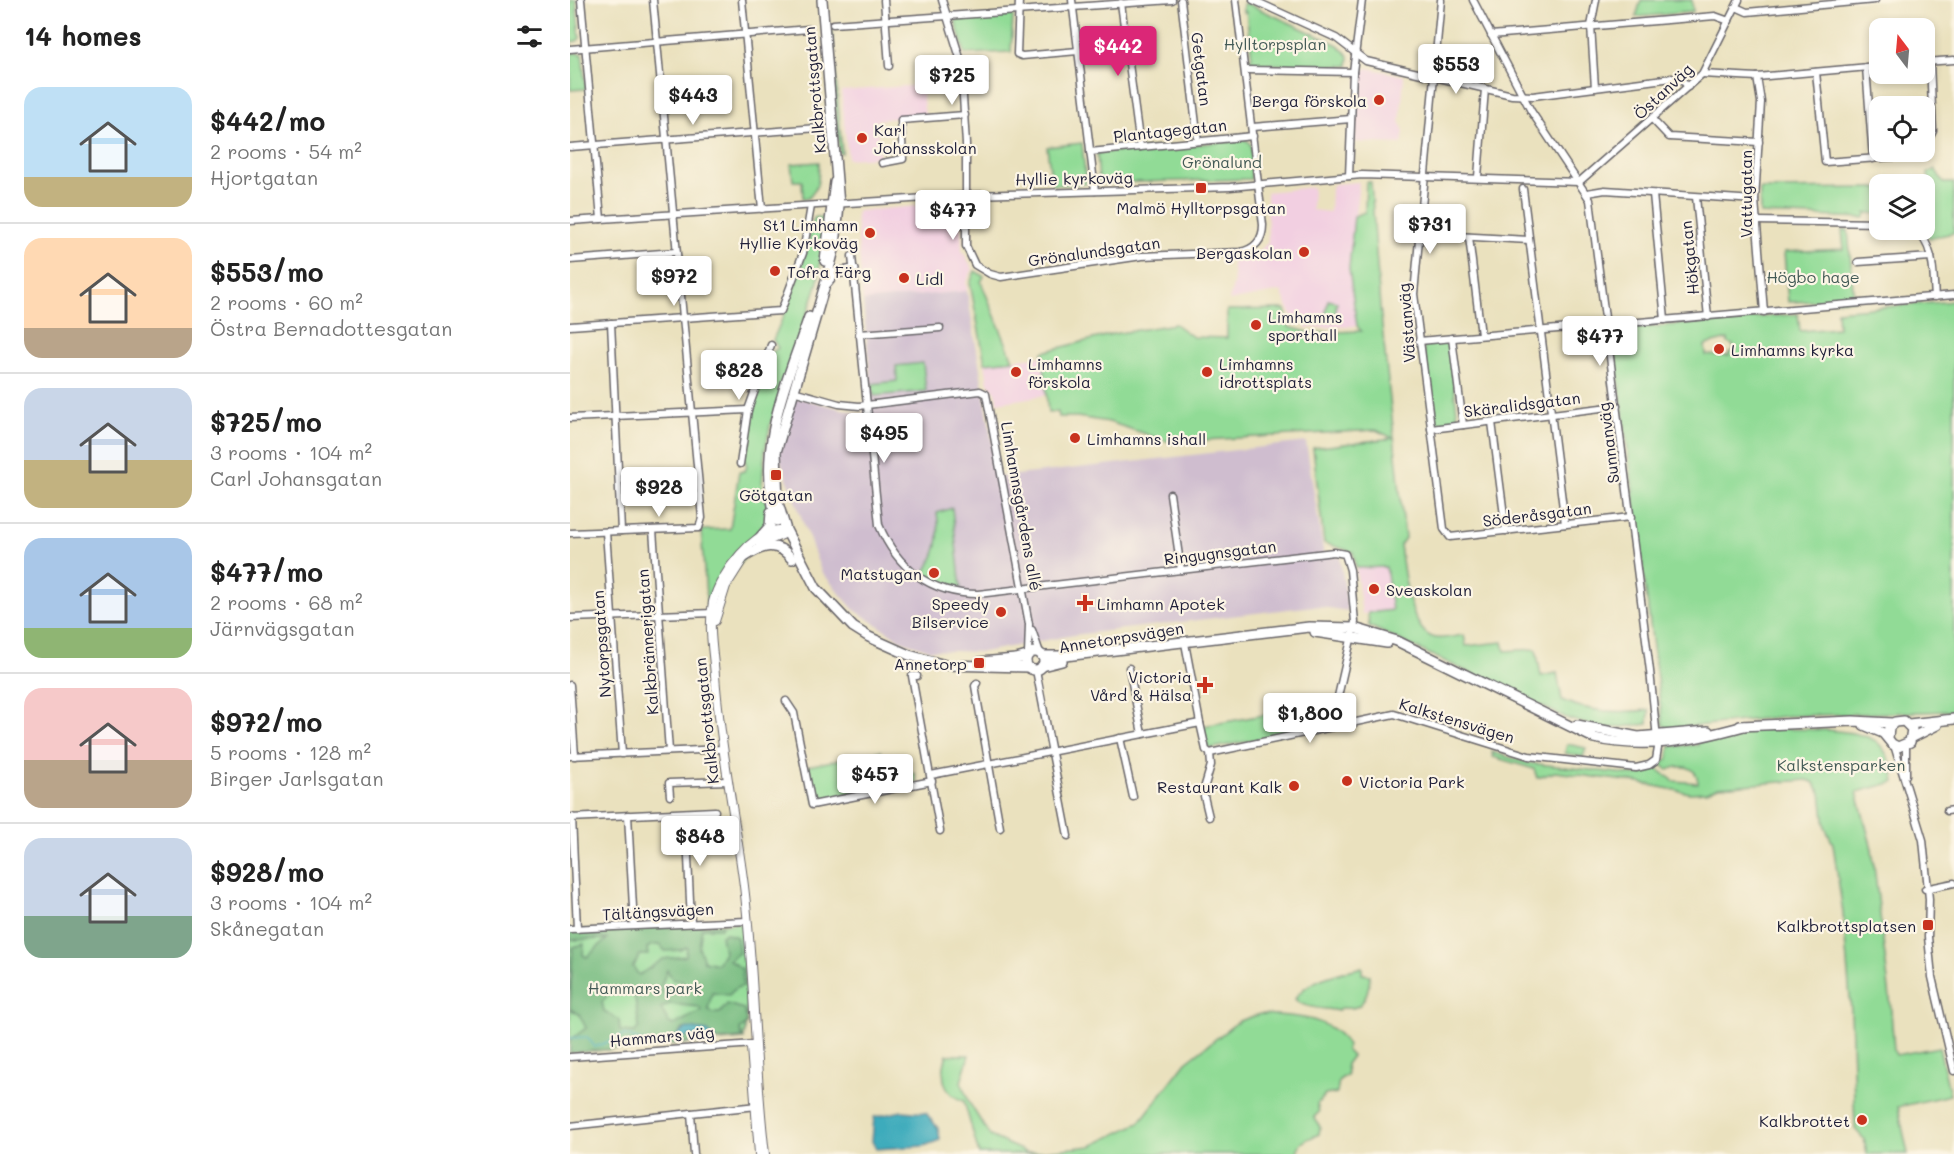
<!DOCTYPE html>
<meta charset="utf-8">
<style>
:root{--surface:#fff;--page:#f6f6f6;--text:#222;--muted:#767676;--line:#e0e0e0;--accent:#db2777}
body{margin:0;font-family:Mali,sans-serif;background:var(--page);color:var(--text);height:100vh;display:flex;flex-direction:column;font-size:22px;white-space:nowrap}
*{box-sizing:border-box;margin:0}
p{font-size:20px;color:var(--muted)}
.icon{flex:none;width:33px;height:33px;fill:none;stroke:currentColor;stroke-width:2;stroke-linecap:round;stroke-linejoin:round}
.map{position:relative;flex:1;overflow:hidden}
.drawer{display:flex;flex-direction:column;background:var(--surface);width:570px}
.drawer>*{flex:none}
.needle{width:39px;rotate:344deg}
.fabs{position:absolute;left:1299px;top:18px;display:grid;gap:12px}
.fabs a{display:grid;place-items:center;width:66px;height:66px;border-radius:12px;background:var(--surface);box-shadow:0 3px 9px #0003;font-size:30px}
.price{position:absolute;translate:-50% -51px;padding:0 14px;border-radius:6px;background:#fff;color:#222;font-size:20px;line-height:39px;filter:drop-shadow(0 2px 3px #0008)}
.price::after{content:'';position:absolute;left:50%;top:36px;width:18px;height:14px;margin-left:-9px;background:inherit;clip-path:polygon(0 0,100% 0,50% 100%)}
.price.active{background:var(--accent);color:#fff}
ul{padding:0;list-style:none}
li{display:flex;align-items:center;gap:18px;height:150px;padding:0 24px}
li+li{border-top:2px solid var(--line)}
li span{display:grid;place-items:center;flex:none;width:168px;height:120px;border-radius:18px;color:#555}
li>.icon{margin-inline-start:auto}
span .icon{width:72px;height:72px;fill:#fffc;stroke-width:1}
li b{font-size:26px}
h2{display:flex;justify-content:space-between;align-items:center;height:72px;padding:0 24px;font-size:26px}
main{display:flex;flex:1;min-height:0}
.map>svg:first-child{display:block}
.built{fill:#f2cfe1}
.industrial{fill:#cfbdcf}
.green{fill:#91db96;stroke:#5a7e68;stroke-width:1.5;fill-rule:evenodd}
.forest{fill:#74bb7f;stroke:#4b6e5d;stroke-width:1.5;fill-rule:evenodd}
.water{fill:#3dabbc;stroke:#30667c;stroke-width:1.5}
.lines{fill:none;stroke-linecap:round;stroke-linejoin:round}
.stream{stroke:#3dabbc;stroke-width:1.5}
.minor-casing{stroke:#686569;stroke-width:9}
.tertiary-casing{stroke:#686569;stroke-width:10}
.secondary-casing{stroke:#686569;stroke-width:12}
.minor{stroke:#fff;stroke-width:6}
.tertiary{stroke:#fff;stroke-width:8}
.secondary{stroke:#fff;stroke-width:9}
.poi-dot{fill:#c8321e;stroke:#fcf5e5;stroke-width:2}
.labels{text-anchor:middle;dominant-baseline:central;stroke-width:4.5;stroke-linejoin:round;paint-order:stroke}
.park-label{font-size:16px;fill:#435a56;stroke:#fcf5e5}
.street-label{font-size:16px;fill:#22223b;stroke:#fcf5e5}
.poi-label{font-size:16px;fill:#22223b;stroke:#fcf5e5;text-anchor:start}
</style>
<main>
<section class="drawer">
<h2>14 homes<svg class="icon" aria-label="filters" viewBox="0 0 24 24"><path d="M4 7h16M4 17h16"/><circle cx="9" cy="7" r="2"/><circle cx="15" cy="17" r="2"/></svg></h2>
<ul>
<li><span style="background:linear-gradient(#bfe0f5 75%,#c2b280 0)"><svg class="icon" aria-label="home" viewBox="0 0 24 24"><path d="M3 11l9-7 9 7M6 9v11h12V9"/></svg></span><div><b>$442/mo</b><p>2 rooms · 54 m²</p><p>Hjortgatan</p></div></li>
<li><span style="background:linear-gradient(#ffd9b3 75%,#b9a48a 0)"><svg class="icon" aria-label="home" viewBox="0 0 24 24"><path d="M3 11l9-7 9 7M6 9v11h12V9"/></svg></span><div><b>$553/mo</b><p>2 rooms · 60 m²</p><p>Östra Bernadottesgatan</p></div></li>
<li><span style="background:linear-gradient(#c9d6e8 60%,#c2b280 0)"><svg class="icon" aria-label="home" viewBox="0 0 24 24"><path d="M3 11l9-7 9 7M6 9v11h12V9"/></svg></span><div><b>$725/mo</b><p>3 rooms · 104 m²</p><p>Carl Johansgatan</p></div></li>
<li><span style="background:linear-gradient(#a9c7e8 75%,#8fb573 0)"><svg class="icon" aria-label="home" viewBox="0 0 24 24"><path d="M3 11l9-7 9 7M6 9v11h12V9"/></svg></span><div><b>$477/mo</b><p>2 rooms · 68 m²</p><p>Järnvägsgatan</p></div></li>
<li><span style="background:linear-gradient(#f6c9c9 60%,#b9a48a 0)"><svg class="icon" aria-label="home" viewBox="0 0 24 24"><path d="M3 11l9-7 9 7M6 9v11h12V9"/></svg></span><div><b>$972/mo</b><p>5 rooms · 128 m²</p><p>Birger Jarlsgatan</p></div></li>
<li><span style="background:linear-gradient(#c9d6e8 65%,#7fa58c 0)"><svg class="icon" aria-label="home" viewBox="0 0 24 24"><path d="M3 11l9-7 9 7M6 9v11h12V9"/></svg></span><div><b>$928/mo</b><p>3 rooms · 104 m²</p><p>Skånegatan</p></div></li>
</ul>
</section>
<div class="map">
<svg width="1384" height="1154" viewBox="0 0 1384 1154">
<rect width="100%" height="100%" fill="#fcf5e5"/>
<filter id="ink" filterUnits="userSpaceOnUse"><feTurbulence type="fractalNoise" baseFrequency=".0167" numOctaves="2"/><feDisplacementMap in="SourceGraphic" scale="12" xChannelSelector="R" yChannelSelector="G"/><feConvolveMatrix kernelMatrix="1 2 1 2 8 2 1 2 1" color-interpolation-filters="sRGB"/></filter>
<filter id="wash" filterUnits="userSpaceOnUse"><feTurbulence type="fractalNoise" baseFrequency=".008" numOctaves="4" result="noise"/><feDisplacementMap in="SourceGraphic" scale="24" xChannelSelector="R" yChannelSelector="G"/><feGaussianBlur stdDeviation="1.35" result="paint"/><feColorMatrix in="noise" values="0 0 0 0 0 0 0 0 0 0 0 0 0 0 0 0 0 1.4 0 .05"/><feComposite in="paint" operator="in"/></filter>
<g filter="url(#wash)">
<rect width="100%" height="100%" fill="#eae1be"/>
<!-- built -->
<g class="built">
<path d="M798,68L834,76L830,123L834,131L832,144L785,142L788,73Z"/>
<path d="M351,85L355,115L307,120L309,157L278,159L271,91Z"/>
<path d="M789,182L779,269L787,326L736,328L735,322L723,319L711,291L659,301L664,281L662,259L685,256L698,242L697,192L743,187L742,210L760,212L761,189L764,184Z"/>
<path d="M383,203L390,209L392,251L403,269L396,282L397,291L293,301L286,216L288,211Z"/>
<path d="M474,356L476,395L428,403L426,392L418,383L415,363Z"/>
<path d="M816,566L822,610L792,614L786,568Z"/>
</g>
<!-- industrial -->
<path class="industrial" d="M397,291L428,477L736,442L754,556L770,557L778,611L744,606L504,635L413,652L359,650L332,641L283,609L251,571L208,454L221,403L229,398L292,414L302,398L293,301Z"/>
<!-- green -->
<g class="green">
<path d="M0,0H6L10,38L7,41L0,42Z"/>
<path d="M1071,0H1122L1123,12L1066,17Z"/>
<path d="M676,3L768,45L779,56L778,66L681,64L678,59L682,58L676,12H673V4Z"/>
<path d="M443,15L441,52L395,54L385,20Z"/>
<path d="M262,28L272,153H269L259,29Z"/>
<path d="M1,52L12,54L16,89L0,90Z"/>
<path d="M677,140L681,145V179L529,183L527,153Z"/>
<path d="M512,143L516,184L482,185L477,147Z"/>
<path d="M249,162L248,184L239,198L233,199L232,181H223L221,164Z"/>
<path d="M1365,169L1374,183H1384V233L1360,238L1352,230H1354L1355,185L1359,184L1358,173Z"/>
<path d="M796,182H801L810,307L835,538L830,545C833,566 839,635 866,638C874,639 885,636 894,635L896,646L933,642L935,651L966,649L971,676L987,673L992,700C1019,713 1050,713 1079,710L1078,724L1033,729L999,719L799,626L798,613L822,610L816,567L786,568L783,552L754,543L743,448L823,438L806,430L600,442L539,422L507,417H489L488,412L478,413L473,352L543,334L605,324L623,337L657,338V310L715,309L719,327L741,333L791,331L787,326L779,269L784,216L795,212Z"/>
<path d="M1309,188V214L1296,213L1295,218L1190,214V189Z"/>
<path d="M247,217L255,218L248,282L201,422L195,450L191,497L196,500L200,516L198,525L137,609L131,530L160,529L169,472L175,471L177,466L174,459L181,407L201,353L208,348L203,340C221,301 234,261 244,218Z"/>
<path d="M1272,230H1278L1284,300L1218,302L1214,252L1274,249Z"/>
<path d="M405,271L414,276L411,282L443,360L415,363L400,283Z"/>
<path d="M758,300L767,302L764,321L755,318Z"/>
<path d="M1384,301V711L1218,716L1099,729L1093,725L1044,343L1046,330L1228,314L1230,331L1268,328L1267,311ZM1158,339V343L1163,345L1164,350L1159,353V356L1136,355L1135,345Z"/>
<path d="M879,341L888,421L864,424L853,344Z"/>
<path d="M353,363L356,391L304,396L302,384L327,381L326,366Z"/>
<path d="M382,508L391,588L368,583L353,575C367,554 371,538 367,513Z"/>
<path d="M765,702L759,725L638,749L633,726Z"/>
<path d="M1185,729C1212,730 1291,725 1309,744C1320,756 1322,767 1325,782L1287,792L1302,849L1320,998L1324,1050L1326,1055L1369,1047L1380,1095L1328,1107L1338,1154H1297L1294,1139L1285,1129L1281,1011L1273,913L1263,844L1255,827L1251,793L1243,782L1237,780L1148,787L1137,792L1120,793L1064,782L985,772L967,778L964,769L923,757L922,752L959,763L1065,775L1078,773L1086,768L1104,781L1128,783C1127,765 1111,764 1098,770L1091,764L1098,758L1100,746L1128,745V742Z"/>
<path d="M997,744L1016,748L1013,757L995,753Z"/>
<path d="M311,751L316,778L345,773L346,782L245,802L238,766Z"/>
<path d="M172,923L177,1012L174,1039L0,1053V931Z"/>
<path d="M792,967V974L800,975C800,985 796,1003 786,1007C781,1009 775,1008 770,1008L768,1011C756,1008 733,1009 725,999C736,979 771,973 792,967Z"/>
<path d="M690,1014C723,1016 758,1015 778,1045L776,1050L782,1056L776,1064L777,1075L769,1080L767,1093L755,1095L747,1104L749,1112L744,1117L750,1127L749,1134C738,1139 728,1141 727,1154H409L394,1101C372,1094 370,1075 377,1055H399L391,1082L400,1104L420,1136L457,1153L521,1146L569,1123L616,1062L669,1021Z"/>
</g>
<!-- forest -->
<path class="forest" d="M152,924L151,928H132L129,948L134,961L147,964L154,952L151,936L155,933L167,937L169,953L159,960L172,969L173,986L166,988L159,995L142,993L138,1009L142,1013H150L157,1004L174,1009L177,1023L170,1030L173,1038L0,1053V1040L16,1028L9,1014L0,1009L3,947L14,944L13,955L17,957L37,939L0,940V931ZM82,945H90L95,951L111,950L117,947L116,956L93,959L69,975L63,967L70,955H78L77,948ZM97,970L103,980H112L113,988L100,986L95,993L90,989ZM60,993L65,998L69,1027L65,1032L50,1031L49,1020L34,1011L32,1002L39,995ZM99,1004L129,1007L131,1011L104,1025L99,1023L91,1008ZM113,1029L134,1031L139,1038C128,1036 114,1038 106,1036Z"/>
<!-- water -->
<g class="water">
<path d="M117,1028L138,1031L145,1038L122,1035L106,1041V1036Z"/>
<path d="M332,1111L356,1113L368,1128L370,1140L354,1146L306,1149L302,1141L304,1117Z"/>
</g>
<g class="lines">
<!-- stream -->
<path class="stream" d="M0,1038L17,1037L25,1047L55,1035L82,1045L92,1044"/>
</g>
</g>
<g filter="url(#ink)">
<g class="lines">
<!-- minor casing -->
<g class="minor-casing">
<g id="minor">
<path d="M11,0L31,219"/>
<path d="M172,0L192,209"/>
<path d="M314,0L319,66"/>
<path d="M372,0L390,58L392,81L396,144V246L405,265L420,274L431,277L572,256L670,252C685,249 693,240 693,225L666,0"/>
<path d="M449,0L447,54L452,56L508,51"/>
<path d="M502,0L525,191"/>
<path d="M611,0L628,141"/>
<path d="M683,0L766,38L796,61L942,95L963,96L1102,78L1114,82L1118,87"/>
<path d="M871,0L844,294L874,529L880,537L1061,517"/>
<path d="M551,3L570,147"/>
<path d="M1166,7L1177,12L1305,0"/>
<path d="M263,24L602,0"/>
<path d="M921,35L1145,16L1159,21"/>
<path d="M0,49L239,29"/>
<path d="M1354,62L1384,60"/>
<path d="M1296,67L1303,159"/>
<path d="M676,70L783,72"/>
<path d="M1246,72L1255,162L1335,156L1352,152"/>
<path d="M1132,74L1187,77L1310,66"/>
<path d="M1187,77L1191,102L1185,200L1194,312"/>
<path d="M1025,88L1021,26L1026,0"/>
<path d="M1082,119L1099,137L1189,142"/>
<path d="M683,127L781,119"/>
<path d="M0,147L248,128"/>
<path d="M1354,149L1363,131L1360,62"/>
<path d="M520,152L683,136"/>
<path d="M312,163L333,159L331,120L395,115"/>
<path d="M779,176L783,72L792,0"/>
<path d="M908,177L915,89"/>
<path d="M1009,182L1132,74L1169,0"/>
<path d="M953,189L995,524"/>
<path d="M1017,193L1035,190L1185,200"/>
<path d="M1083,194L1095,320"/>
<path d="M1126,197L1138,317"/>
<path d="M0,221L403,195L660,187L792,175L1009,182"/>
<path d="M1187,221L1310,223"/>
<path d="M1345,230C1365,245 1363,274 1365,297"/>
<path d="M850,234L959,240"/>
<path d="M899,237L911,335"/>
<path d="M282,256L309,525C327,568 360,594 408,594L764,552L775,554L780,570L785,622L761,727"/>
<path d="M0,260L106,252"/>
<path d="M1288,262L1361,257"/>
<path d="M41,323L51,531"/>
<path d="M0,326L211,311L233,253L241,206"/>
<path d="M289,334L370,328"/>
<path d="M882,338L893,425"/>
<path d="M849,341L1384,295"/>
<path d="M223,391L269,404L289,406L410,391L416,394L459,624L458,655"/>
<path d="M0,418L178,410"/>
<path d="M922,422L936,531"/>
<path d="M861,429L1047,406"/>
<path d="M170,464L178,410L201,345"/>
<path d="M600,494L611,570"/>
<path d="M83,530L99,751"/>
<path d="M36,532L52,754"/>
<path d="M0,533L129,528L132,518L83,0"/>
<path d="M0,618L144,613"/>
<path d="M462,630L470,653"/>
<path d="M615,643L630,723"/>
<path d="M559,668L572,734"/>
<path d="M466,670L498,836"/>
<path d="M347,676H342L370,831"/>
<path d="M407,683L405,686L430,828"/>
<path d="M0,685L5,756"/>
<path d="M216,701L224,713L242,805L362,781"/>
<path d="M550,738L563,797"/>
<path d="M1324,745L1353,840L1359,899L1358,937L1362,977L1384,1071"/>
<path d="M1336,746V775"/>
<path d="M0,756L152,749"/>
<path d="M361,775L630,723L636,750L640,753L824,714L959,756L1066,768L1079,765L1086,760L1088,748L1080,671L1020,200L961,111L903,0"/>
<path d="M100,796L99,783L157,781"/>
<path d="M1377,811L1384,810"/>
<path d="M116,813L121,923"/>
<path d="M58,815L64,926"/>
<path d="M2,817L7,929"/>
<path d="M639,817L633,792L641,765L640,753"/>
<path d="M0,818L145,811"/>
<path d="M1355,889L1384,883"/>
<path d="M0,929L177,921"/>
<path d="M0,1057L185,1044"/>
<path d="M121,1113L124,1154"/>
<path d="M0,1126L187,1106"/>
</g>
</g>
<!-- tertiary casing -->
<g class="tertiary-casing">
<g id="tertiary">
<path d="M189,544L212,535L216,530"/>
<path d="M145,621L156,586L175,556"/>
<path d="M181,1047L189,1154"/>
<path d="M195,1154C184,1065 185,975 174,886C165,816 150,746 145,675C143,651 138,626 143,602C150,574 184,527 216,530"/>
</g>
</g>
<!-- secondary casing -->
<g class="secondary-casing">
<g id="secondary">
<path d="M252,0L269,205L265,246L255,285L206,452L208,503L216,530L246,588L283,627L299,637L339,655L375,665L458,667"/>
<path d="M255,261L265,182"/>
<path d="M257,283L265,273L284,270"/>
<path d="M207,521C185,450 216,385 239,317"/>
<path d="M187,541L200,526L201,512"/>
<path d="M173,558C192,545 207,540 222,559"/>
<path d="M745,632L817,643"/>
<circle cx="465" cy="661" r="9"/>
<path d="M472,656H495L739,627L784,628L827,641L1024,738C1077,750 1123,740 1174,726"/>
<path d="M410,662L446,659L457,656"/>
<path d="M472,666L492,661"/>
<path d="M1339,724L1384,719"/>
<path d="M1007,725L1068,737L1138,731"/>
<path d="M1294,725L1313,733L1322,744L1328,747L1340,742L1342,729L1334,721L1325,722L1319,727L1318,738"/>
<path d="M1170,726L1283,721L1322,723"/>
<path d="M1343,737L1367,725"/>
</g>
</g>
<!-- minor -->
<use href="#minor" class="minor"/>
<!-- tertiary -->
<use href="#tertiary" class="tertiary"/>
<!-- secondary -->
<use href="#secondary" class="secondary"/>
</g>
</g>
<!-- markers -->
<g class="poi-dot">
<circle cx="809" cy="100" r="6"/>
<circle cx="292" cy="138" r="6"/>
<rect x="625" y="182" width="12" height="12" rx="3"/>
<circle cx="300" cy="233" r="6"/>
<circle cx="734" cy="252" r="6"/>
<circle cx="205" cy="271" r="6"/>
<circle cx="334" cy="278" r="6"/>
<circle cx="686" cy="325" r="6"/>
<circle cx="1149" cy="349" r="6"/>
<circle cx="446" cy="372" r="6"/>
<circle cx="637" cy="372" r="6"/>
<circle cx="505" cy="438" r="6"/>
<rect x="200" y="469" width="12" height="12" rx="3"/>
<circle cx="364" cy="573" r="6"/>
<circle cx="804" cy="589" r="6"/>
<path d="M512 594h6v6h6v6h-6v6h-6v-6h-6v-6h6z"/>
<circle cx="431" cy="612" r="6"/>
<rect x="403" y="657" width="12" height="12" rx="3"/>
<path d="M632 676h6v6h6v6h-6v6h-6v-6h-6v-6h6z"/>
<circle cx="777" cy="781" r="6"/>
<circle cx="724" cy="786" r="6"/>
<rect x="1352" y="919" width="12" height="12" rx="3"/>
<circle cx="1292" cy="1120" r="6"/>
</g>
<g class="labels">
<!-- park labels -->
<g class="park-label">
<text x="705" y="43">Hylltorpsplan</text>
<text x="652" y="161">Grönalund</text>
<text x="1243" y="276">Högbo hage</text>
<text x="1271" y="764">Kalkstensparken</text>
<text x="75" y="987">Hammars park</text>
</g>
<!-- street labels -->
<g class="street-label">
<text transform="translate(632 69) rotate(83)">Getgatan</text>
<text transform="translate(244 90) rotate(-95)">Kalkbrottsgatan</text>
<text transform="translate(1093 91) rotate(-43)">Östanväg</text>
<text transform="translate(600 130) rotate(-6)">Plantagegatan</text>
<text transform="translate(504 178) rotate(-1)">Hyllie kyrkoväg</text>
<text transform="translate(1175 194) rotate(-90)">Vattugatan</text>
<text transform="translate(524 251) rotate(-8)">Grönalundsgatan</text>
<text transform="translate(1119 258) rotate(-96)">Hökgatan</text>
<text transform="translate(836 323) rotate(-94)">Västanväg</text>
<text transform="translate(952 404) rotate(-7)">Skäralidsgatan</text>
<text transform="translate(1038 443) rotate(-97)">Sunnanväg</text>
<text transform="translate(452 506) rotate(80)">Limhamnsgårdens allé</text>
<text transform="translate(967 514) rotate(-7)">Söderåsgatan</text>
<text transform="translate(650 552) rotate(-7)">Ringugnsgatan</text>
<text transform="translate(551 637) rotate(-9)">Annetorpsvägen</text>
<text transform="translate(77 642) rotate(-94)">Kalkbrännerigatan</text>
<text transform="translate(31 644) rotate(-94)">Nytorpsgatan</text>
<text transform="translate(887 720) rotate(17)">Kalkstensvägen</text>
<text transform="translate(136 721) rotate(-96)">Kalkbrottsgatan</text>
<text transform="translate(88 911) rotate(-3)">Tältängsvägen</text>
<text transform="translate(92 1036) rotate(-5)">Hammars väg</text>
</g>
<!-- poi labels -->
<g class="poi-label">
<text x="797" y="100" text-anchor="end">Berga förskola</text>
<text x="304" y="129">Karl<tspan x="304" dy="18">Johansskolan</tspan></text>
<text x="631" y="207" text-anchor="middle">Malmö Hylltorpsgatan</text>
<text x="288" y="224" text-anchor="end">St1 Limhamn<tspan x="288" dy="18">Hyllie Kyrkoväg</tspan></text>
<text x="722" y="252" text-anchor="end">Bergaskolan</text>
<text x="217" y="271">Tofra Färg</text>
<text x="346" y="278">Lidl</text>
<text x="698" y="316">Limhamns<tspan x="698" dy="18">sporthall</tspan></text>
<text x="1161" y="349">Limhamns kyrka</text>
<text x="458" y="363">Limhamns<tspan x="458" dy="18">förskola</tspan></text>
<text x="649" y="363">Limhamns<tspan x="649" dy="18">idrottsplats</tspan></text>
<text x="517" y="438">Limhamns ishall</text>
<text x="206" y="494" text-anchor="middle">Götgatan</text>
<text x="352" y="573" text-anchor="end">Matstugan</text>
<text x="816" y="589">Sveaskolan</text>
<text x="419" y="603" text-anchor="end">Speedy<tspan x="419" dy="18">Bilservice</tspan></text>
<text x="527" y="603">Limhamn Apotek</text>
<text x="397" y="663" text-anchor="end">Annetorp</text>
<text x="622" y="676" text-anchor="end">Victoria<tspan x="622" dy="18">Vård &amp; Hälsa</tspan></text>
<text x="789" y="781">Victoria Park</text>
<text x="712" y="786" text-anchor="end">Restaurant Kalk</text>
<text x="1346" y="925" text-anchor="end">Kalkbrottsplatsen</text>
<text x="1280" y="1120" text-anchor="end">Kalkbrottet</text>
</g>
</g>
</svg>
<div class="fabs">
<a><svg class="needle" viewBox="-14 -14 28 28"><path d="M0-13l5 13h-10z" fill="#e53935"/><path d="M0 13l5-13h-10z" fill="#767676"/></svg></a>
<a><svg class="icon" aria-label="locate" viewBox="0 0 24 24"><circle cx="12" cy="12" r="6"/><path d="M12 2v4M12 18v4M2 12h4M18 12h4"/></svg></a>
<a><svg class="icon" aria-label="layers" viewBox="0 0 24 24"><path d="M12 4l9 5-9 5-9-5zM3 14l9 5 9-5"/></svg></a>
</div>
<b class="price active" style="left:548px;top:77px">$442</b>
<b class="price" style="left:886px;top:95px">$553</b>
<b class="price" style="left:382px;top:106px">$725</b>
<b class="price" style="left:123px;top:126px">$443</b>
<b class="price" style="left:383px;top:241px">$477</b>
<b class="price" style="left:860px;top:255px">$731</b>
<b class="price" style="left:104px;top:307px">$972</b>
<b class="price" style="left:1030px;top:367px">$477</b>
<b class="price" style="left:169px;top:401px">$828</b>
<b class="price" style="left:314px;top:464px">$495</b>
<b class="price" style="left:89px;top:518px">$928</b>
<b class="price" style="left:740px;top:744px">$1,800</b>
<b class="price" style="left:305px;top:805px">$457</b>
<b class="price" style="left:130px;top:867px">$848</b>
</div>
</main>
